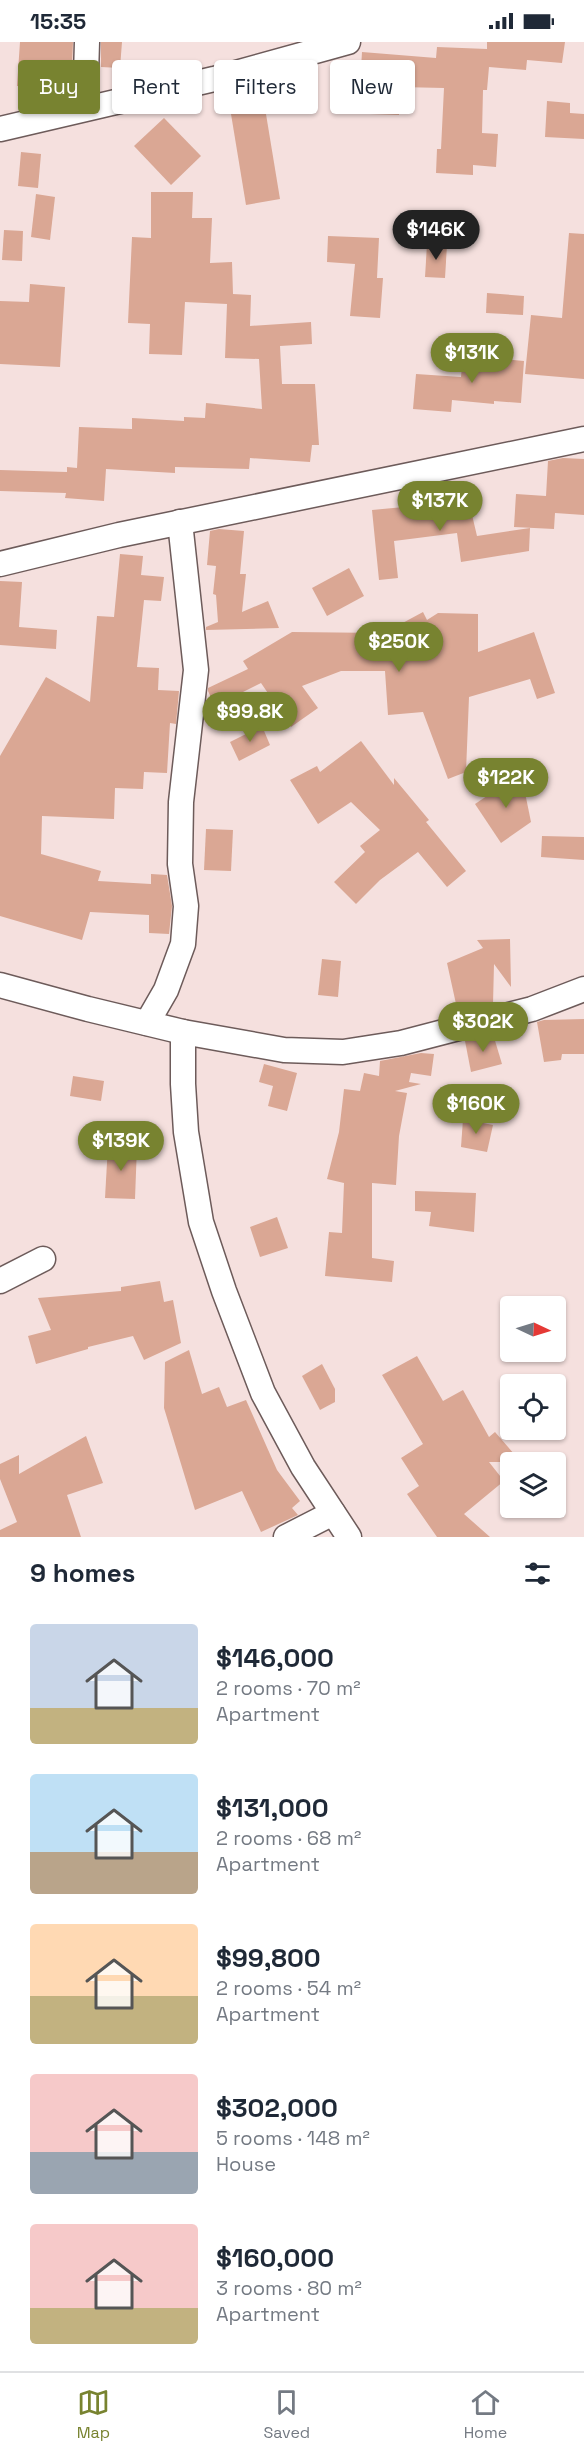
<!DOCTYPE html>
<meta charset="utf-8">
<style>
:root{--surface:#fff;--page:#f6f6f7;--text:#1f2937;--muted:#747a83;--line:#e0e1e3;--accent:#788330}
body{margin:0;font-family:"Space Grotesk",sans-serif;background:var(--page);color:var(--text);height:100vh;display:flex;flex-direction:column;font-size:22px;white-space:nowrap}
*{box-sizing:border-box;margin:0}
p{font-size:20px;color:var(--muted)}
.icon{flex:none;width:33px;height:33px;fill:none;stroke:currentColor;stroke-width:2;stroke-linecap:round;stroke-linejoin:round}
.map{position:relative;height:1495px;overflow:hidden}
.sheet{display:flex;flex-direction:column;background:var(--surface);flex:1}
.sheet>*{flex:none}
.banner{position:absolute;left:18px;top:18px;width:549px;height:54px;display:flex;gap:12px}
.needle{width:39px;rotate:94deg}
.controls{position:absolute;left:500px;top:1254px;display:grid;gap:12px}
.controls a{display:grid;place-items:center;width:66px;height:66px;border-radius:6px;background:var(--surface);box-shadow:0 2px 4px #0004;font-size:30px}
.price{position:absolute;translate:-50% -51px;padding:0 14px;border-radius:21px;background:var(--accent);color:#fff;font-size:20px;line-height:39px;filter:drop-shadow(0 2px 3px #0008)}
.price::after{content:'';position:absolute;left:50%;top:36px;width:18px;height:14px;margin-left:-9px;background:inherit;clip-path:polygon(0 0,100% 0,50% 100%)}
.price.on{background:#222;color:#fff}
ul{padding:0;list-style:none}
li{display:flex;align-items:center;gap:18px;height:150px;padding:0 30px}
li span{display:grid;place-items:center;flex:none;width:168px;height:120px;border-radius:6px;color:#555}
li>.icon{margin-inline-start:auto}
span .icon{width:72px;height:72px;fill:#fffc;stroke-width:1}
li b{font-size:26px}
h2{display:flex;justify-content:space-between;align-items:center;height:72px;padding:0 30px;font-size:26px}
.tag{padding:0 21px;border-radius:6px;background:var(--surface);box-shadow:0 2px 4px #0004;font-size:21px;line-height:54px}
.tag.on{background:var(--accent);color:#fff}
.status{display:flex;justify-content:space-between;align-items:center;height:42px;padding:0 30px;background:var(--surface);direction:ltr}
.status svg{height:16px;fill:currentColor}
.tabs{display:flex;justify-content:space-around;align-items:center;height:84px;border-top:2px solid var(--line);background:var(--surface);font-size:16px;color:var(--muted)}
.tabs a{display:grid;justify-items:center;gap:3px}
.tabs .on{color:var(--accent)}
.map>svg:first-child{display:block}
.building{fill:#daa794}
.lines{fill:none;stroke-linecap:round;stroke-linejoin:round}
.street-casing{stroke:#6d5b5a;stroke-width:27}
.street{stroke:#fff;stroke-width:24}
</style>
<div class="status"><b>15:35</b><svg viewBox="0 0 49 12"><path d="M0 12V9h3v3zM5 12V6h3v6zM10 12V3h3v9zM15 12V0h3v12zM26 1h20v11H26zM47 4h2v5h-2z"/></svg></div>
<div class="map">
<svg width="584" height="1495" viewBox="0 0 584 1495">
<rect width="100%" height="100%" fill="#f5e0de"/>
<!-- building -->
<g class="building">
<path d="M20,0H73L72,23L68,22L66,47L17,44Z"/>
<path d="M101,0H122L120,26L101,25Z"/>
<path d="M487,0H565L562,21L527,18L526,28L489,25L487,48H483L482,91L498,92L496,125L473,123V133L436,131L437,107H441L444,46L400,45L399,73L370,72L371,44L360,43L362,10L436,16L437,5L487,7Z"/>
<path d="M547,59L570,61V71L584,72V97L545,95Z"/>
<path d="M264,60L280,157L246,163L230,66Z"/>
<path d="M164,76L201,114L171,143L134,104Z"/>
<path d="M21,110L41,112L38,146L18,144Z"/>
<path d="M151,150H193L192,176H212L210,221L232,220L233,252L251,253L250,284L311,280L312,302L280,304L282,342H315L319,403H312L310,420L250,416L249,427L175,425V431L106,427L104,459L65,456L66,451L0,449V428L67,430V425L77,426L79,385L132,387V376L184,379V375L205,376L206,361L262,367L259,317L225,316L227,262L185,260L182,313L149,312L150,282L128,281L132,195L151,196Z"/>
<path d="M36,152L55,155L50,198L31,195Z"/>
<path d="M4,188L23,189L22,219L2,218Z"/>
<path d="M569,191L584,192V337L525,332L531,273L562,276Z"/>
<path d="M328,194L379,196L377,236H383L380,276L350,274L355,222L327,220Z"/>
<path d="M427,202L447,203L445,236L425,235Z"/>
<path d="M30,242L65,245L60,325L0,322V259L29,260Z"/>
<path d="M487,251L524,254L523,273L486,271Z"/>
<path d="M463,313L524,319L521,361L494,359V362L452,358L451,370L413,367L416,332L461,335Z"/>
<path d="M563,416L584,417V473L555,471L554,487L514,485L516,452L546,454L548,419Z"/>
<path d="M465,443L477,494L530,486L529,509L461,520L457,491L394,499L398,536L379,538L372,468L446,461L445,455L451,453L450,446Z"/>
<path d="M219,487L244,489L240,532H246L242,570L268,559L279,586L206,588V585L218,580L216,553L213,552L216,524L207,523L210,489Z"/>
<path d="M120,512L143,514L141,533L164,535L161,559L144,558L137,625L159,626L158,648L179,649L176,682L170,681L167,731L144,730L143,747L115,746L114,777L42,774L41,812L101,829L98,839L151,842V832L167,833L172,864L169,892L149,891V873L90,870L82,898L0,874V714L46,635L90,660L97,574L114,575Z"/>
<path d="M349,526L364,554L327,574L312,546Z"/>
<path d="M0,539L22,540L19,585L57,588L56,607L0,603Z"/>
<path d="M423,570L427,578L438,571L478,572V610L534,590L555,651L537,657L530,637L469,655L466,730L448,737L423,670L388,673L385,629H341L302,644L318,666L291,685L261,641L215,664L208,649V646L248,627L243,619L292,590L382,591L381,586L384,591Z"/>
<path d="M262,684L270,703L239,719L230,700Z"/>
<path d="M361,699L394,743V736L429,778L426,780L466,829L447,845L418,810L380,838L356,862L334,840L365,810L360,804L380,788L351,760L318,782L290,738L317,724L320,730Z"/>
<path d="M521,731L531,780L501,801L475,762Z"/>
<path d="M206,787L233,788L231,829L204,828Z"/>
<path d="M542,794L584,795V818L541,815Z"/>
<path d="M510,897L511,945L494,922L493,962L458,971L447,921L483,906L477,898Z"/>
<path d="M322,917L341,919L338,955L318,953Z"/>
<path d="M584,977V1012H562L561,1018L544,1020L537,980L544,978Z"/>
<path d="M493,992L502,1022L471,1030L465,999Z"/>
<path d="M421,1011L434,1012L431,1034L411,1031L409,1040L421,1042L395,1049L407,1051L399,1094L396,1143L372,1141V1216L394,1219L392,1240L325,1234L329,1190L342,1191L344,1141L327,1137L339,1090L344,1047L360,1049L364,1031L379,1034L380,1019Z"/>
<path d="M264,1022L297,1031L287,1069L268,1064L273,1044L259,1040Z"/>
<path d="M73,1034L104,1039L101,1059L70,1054Z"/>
<path d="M463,1077L493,1083L487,1110L461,1105Z"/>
<path d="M108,1103L137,1104L135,1157L105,1156Z"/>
<path d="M415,1149L476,1151L474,1190L429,1184L431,1170L415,1169Z"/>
<path d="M277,1175L288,1206L260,1215L250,1185Z"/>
<path d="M160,1239L164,1260L173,1258L181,1301L144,1318L133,1294L88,1305V1307L36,1322L28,1294L51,1288L38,1256L121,1249V1245Z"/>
<path d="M189,1308L202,1352L219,1345L227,1365L246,1358L277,1428L300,1459L292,1466L298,1473L261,1490L242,1449L195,1468L164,1366L165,1320Z"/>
<path d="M417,1314L443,1359L463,1348L489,1395L495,1390L521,1420H489L504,1439L464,1472L490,1495H437L407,1452L419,1444L401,1416L423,1402L382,1333Z"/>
<path d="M322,1322L335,1347V1360L320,1368L302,1334Z"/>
<path d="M86,1394L103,1441L67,1453L81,1495H0V1488L17,1480L0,1437V1422L19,1413V1432Z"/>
</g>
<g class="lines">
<!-- street casing -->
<g class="street-casing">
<g id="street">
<path d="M85,66L87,0"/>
<path d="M0,87L214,37L348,0"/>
<path d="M0,522L119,493L584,397"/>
<path d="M0,943L88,967L183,990L284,1008L343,1010L401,1001L532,967L584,947"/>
<path d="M147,981L166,948L183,902L186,864L180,822L181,760L196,628L180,480"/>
<path d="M183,990V1042L186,1090L201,1180L224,1249L263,1351L303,1425L349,1495"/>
<path d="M0,1239L43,1217"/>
<path d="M286,1495L333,1471"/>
</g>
</g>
<!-- street -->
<use href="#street" class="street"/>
</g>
</svg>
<div class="controls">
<a><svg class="needle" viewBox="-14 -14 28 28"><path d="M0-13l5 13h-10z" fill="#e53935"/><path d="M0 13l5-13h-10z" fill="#747a83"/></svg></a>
<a><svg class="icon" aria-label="locate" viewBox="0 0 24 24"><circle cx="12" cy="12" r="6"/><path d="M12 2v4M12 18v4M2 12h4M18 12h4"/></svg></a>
<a><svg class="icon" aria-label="layers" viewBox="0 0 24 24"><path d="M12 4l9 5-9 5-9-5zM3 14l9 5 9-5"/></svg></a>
</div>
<b class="price on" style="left:436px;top:219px">$146K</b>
<b class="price" style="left:472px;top:342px">$131K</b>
<b class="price" style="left:440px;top:490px">$137K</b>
<b class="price" style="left:399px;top:631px">$250K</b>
<b class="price" style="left:250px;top:701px">$99.8K</b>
<b class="price" style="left:506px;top:767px">$122K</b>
<b class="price" style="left:483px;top:1011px">$302K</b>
<b class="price" style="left:476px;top:1093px">$160K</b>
<b class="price" style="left:121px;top:1130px">$139K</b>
<div class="banner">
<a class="tag on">Buy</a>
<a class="tag">Rent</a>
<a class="tag">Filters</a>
<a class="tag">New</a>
</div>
</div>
<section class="sheet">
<h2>9 homes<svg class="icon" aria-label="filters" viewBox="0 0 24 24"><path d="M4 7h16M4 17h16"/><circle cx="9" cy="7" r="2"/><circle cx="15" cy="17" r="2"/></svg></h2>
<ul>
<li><span style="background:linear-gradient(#c9d6e8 70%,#c2b280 0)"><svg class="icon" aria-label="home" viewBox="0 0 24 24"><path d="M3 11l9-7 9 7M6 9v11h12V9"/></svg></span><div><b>$146,000</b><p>2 rooms · 70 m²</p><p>Apartment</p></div></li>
<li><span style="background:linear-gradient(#bfe0f5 65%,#b9a48a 0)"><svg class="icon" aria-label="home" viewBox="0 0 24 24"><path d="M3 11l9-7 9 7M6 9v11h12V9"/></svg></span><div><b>$131,000</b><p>2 rooms · 68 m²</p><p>Apartment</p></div></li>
<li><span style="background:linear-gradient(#ffd9b3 60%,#c2b280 0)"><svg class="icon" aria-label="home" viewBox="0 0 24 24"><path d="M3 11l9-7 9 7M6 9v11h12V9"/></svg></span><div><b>$99,800</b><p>2 rooms · 54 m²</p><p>Apartment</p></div></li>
<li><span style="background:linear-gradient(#f6c9c9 65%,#9aa5b1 0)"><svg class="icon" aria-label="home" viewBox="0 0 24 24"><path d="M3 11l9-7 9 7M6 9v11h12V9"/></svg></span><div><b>$302,000</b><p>5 rooms · 148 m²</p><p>House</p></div></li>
<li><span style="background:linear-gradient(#f6c9c9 70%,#c2b280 0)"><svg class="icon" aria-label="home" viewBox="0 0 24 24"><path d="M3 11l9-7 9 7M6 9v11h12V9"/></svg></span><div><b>$160,000</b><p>3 rooms · 80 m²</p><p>Apartment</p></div></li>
</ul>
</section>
<nav class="tabs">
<a class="on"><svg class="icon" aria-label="map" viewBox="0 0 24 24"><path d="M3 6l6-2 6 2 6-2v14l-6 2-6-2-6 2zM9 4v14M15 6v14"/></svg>Map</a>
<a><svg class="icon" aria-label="saved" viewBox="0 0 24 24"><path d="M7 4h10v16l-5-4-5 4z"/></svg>Saved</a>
<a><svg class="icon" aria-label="home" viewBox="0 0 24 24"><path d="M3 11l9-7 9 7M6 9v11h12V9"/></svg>Home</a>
</nav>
